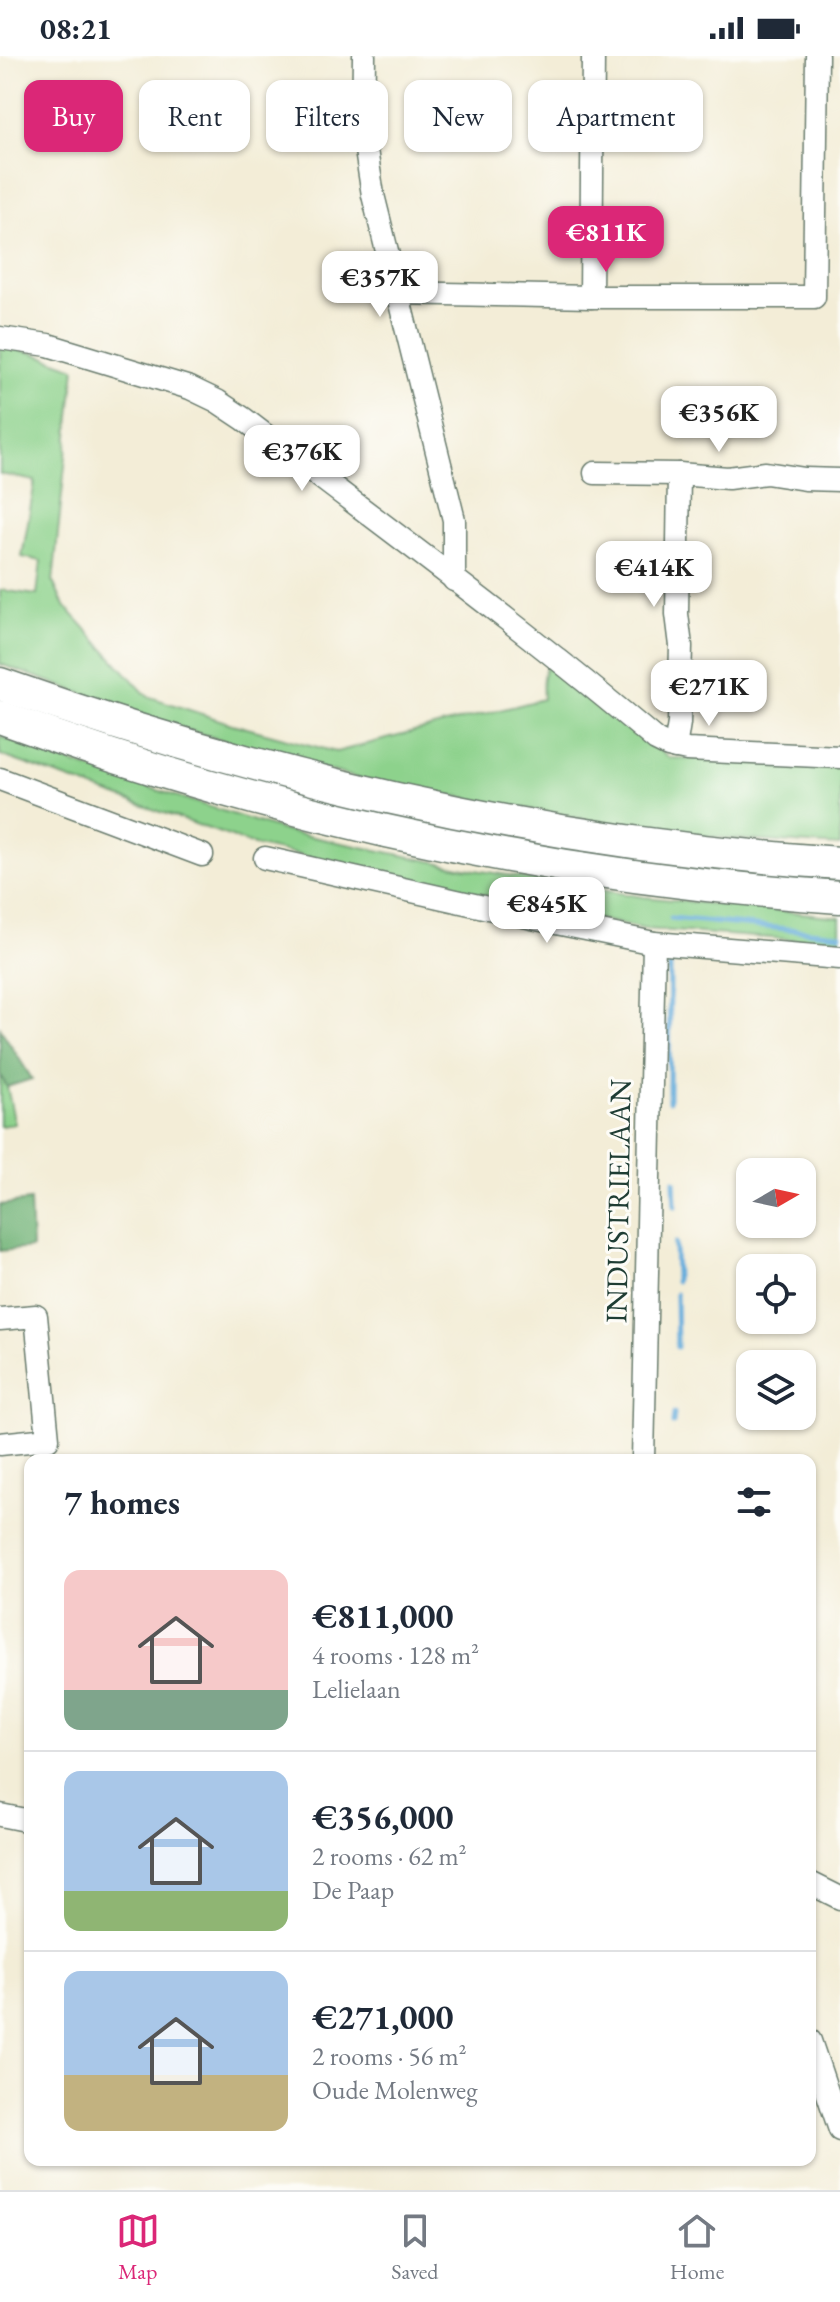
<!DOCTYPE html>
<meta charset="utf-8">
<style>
:root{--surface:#fff;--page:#f2f2f3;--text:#1f2937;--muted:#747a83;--line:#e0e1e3;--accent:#db2777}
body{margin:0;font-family:"EB Garamond",serif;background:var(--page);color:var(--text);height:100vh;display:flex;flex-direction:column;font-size:30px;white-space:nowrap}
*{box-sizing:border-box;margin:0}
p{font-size:26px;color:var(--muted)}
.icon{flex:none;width:44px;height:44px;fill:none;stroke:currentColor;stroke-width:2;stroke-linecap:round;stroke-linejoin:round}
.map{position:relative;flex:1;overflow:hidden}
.side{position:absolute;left:24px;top:1398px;width:792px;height:712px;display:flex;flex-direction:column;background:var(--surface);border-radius:16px;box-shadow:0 2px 6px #0004}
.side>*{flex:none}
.guide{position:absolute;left:24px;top:24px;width:792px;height:72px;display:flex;gap:16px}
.needle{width:52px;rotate:81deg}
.buttons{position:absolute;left:736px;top:1102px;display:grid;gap:16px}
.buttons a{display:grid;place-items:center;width:80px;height:80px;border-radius:16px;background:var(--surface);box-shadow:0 2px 6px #0004;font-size:40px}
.price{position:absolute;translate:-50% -68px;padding:0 18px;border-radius:16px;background:#fff;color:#222;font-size:26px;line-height:52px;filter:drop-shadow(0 2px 4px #0008)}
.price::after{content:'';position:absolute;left:50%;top:48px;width:24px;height:18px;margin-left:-12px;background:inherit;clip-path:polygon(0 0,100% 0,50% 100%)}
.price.on{background:var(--accent);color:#fff}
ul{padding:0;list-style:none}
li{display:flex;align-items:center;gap:24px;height:200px;padding:0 40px}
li+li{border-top:2px solid var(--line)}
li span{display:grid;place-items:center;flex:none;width:224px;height:160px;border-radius:16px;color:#555}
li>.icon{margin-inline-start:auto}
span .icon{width:96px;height:96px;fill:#fffc;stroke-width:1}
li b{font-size:34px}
h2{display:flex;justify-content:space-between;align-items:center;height:96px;padding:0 40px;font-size:34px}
.chip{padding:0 28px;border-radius:16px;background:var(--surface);box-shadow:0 2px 6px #0004;font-size:28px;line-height:72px}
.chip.on{background:var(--accent);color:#fff}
.status{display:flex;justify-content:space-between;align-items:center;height:56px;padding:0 40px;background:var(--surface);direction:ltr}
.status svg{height:22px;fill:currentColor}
.menu{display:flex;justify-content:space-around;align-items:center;height:112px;border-top:2px solid var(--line);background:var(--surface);font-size:22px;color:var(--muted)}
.menu a{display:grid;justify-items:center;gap:4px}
.menu .on{color:var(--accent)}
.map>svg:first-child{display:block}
.green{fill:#8dd28c;stroke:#568860;stroke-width:2}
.forest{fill:#72b478;stroke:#487856;stroke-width:2}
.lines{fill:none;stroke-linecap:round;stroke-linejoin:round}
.stream{stroke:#63acdb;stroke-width:5}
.minor-casing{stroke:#697b6d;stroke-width:25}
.highway-casing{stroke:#697b6d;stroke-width:35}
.minor{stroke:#fff;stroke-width:22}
.highway{stroke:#fff;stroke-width:32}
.labels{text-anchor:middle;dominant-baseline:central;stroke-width:6;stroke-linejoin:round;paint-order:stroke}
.street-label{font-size:30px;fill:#1f3d34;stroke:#fdfcf7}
</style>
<div class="status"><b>08:21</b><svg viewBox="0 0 49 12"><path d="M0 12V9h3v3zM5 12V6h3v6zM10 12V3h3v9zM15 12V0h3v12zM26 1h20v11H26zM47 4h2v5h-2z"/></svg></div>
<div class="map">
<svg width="840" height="2134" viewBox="0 0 840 2134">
<rect width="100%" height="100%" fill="#fdfcf7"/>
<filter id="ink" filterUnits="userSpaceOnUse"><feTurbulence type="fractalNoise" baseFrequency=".0125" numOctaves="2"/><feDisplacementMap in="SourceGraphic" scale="16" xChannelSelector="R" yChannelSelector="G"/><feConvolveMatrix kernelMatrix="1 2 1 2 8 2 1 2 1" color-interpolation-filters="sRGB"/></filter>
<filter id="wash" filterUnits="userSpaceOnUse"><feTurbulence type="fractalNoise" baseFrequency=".006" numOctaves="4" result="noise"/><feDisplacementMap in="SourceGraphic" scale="32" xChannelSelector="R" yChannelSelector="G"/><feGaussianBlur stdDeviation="1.8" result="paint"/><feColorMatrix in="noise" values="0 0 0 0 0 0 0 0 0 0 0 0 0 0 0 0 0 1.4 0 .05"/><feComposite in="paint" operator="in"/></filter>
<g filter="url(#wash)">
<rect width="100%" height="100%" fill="#f3edd7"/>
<!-- green -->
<g class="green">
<path d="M0,291L33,297L75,312L53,526L63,548L147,640L232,668L336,696L543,643C542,628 541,616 551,603L669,702L840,706V790L732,783L629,771L360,723L173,670L0,608V534L37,539L41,505L22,501L35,425L0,418Z"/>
<path d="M0,680L57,702L288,776L475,814L644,841L840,861V887L644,873L257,790L0,699Z"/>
<path d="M0,1019L7,1031L15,1068L0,1070Z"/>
</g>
<!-- forest -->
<g class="forest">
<path d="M0,972L32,1023L7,1031L0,1019Z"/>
<path d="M30,1145L32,1192L0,1195V1149Z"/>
</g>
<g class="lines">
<!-- stream -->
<g class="stream">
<path d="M671,862L840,878"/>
<path d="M669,1045L670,903"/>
<path d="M674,1125L675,1150"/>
<path d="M675,1187L676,1225"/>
<path d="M676,1238L677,1291"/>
<path d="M673,1367L674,1358"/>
</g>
</g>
</g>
<g filter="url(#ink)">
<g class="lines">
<!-- minor casing -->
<g class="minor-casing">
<g id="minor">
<path d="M364,0L363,75L373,139L454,464V524"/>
<path d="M396,237L591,241H814L817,0"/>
<path d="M591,241L593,0"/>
<path d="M0,282L48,289L190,332L217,345L244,363C382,469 523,571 656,684L668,690L687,694L840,701"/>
<path d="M595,417L679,418L728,422L766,417L805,423L840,424"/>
<path d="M675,692L679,667L681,590L677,558L679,418"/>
<path d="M0,723L202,799"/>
<path d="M265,802L537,863L654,887L840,902"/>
<path d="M0,1263L36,1260L48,1383L0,1388"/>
<path d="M643,1404L654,887"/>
<path d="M0,1759L30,1765"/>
<path d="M810,1827L840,1842"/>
<path d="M810,1985L840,2074"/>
</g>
</g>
<!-- highway casing -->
<g class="highway-casing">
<g id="highway">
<path d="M0,628C271,724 553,789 840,807"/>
<path d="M0,661C270,760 553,822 840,841"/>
</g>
</g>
<!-- minor -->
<use href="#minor" class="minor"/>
<!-- highway -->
<use href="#highway" class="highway"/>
</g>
</g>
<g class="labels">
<!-- street labels -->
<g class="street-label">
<text transform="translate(618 1145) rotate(-89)">INDUSTRIELAAN</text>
</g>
</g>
</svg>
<div class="buttons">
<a><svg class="needle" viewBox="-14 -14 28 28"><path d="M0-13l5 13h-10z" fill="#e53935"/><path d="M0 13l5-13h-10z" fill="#747a83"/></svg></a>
<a><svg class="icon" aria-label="locate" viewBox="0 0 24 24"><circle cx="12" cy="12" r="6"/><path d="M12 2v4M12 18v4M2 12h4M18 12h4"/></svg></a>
<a><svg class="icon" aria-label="layers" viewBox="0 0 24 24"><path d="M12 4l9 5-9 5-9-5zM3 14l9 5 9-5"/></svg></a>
</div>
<b class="price on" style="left:606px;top:218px">€811K</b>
<b class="price" style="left:380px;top:263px">€357K</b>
<b class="price" style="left:719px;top:398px">€356K</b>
<b class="price" style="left:302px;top:437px">€376K</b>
<b class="price" style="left:654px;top:553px">€414K</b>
<b class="price" style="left:709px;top:672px">€271K</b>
<b class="price" style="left:547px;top:889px">€845K</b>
<div class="guide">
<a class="chip on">Buy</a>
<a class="chip">Rent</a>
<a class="chip">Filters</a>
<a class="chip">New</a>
<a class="chip">Apartment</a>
</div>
<section class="side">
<h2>7 homes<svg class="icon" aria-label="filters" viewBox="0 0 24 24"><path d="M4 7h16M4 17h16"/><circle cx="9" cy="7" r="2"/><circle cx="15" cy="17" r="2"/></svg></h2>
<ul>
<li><span style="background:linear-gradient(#f6c9c9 75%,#7fa58c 0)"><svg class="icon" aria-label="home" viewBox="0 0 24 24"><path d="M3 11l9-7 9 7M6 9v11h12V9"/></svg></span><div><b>€811,000</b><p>4 rooms · 128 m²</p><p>Lelielaan</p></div></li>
<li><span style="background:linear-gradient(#a9c7e8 75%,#8fb573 0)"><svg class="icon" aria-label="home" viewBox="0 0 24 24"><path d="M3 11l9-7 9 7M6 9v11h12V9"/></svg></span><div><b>€356,000</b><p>2 rooms · 62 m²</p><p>De Paap</p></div></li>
<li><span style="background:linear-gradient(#a9c7e8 65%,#c2b280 0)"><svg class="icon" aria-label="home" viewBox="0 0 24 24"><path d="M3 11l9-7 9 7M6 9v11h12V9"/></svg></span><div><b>€271,000</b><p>2 rooms · 56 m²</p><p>Oude Molenweg</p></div></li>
</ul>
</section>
</div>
<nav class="menu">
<a class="on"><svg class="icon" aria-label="map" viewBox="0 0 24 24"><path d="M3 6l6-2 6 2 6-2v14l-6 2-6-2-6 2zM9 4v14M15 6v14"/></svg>Map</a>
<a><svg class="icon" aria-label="saved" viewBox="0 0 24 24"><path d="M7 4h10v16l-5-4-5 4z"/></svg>Saved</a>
<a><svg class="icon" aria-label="home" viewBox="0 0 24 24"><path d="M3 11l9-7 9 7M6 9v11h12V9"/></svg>Home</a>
</nav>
